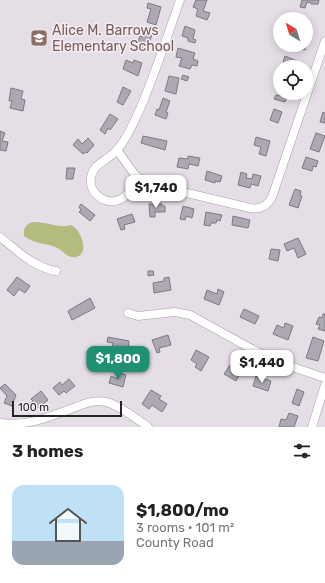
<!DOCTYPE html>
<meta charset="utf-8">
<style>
:root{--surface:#fff;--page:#f2f2f2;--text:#222;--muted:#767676;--line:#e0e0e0;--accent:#1f9071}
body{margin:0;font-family:Rubik,sans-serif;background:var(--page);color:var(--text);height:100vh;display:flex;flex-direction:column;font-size:15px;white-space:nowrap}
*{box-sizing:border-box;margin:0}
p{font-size:13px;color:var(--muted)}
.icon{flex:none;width:22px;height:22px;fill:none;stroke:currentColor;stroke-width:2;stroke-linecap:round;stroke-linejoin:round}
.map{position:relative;height:427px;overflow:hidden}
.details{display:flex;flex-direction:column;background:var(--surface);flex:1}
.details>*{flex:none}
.needle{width:26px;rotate:322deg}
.tools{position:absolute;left:273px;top:12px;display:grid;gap:8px}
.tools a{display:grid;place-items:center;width:40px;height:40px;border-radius:50%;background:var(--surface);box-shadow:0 2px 10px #0003;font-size:20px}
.scale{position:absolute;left:12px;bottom:10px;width:110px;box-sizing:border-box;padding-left:4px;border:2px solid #252326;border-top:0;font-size:11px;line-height:14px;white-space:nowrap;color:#252326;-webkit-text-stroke:3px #f3ecf4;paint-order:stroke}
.price{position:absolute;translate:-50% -34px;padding:0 9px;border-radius:8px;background:#fff;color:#222;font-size:13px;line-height:26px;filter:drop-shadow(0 1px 2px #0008)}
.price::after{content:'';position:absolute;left:50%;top:24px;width:12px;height:9px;margin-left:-6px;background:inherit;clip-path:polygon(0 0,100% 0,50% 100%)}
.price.current{background:var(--accent);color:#fff}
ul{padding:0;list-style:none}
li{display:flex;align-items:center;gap:12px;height:100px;padding:0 12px}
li+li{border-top:1px solid var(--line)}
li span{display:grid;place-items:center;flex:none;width:112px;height:80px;border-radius:12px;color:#555}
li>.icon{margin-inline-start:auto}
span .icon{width:48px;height:48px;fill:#fffc;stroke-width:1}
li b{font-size:17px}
h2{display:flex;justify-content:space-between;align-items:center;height:48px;padding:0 12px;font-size:17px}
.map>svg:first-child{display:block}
.green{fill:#b4bb7f}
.building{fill:#aca9b3;stroke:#7c7982}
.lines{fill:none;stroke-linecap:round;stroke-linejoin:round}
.minor-casing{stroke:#a59ea6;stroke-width:9}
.minor{stroke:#fff;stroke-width:8}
.labels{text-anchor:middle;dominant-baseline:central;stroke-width:3;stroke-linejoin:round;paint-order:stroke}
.education-label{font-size:14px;fill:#785e54;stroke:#f3ecf4;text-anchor:start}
</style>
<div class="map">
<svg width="325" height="427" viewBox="0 0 325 427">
<rect width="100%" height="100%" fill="#e6dee7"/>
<!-- green -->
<path class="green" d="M33,222C44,221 61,229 71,225C80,228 91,254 76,257C69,259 64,252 59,249C48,242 34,245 24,236C23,228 26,224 33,222Z"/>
<!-- building -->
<g class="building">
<path d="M196,0H207L203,11L210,13L207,20L196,16L198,9L193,7Z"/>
<path d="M302,0H319L318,4H311V3L307,2L305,8L300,7Z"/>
<path d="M148,3L161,7L156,25L147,22L151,9L147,8Z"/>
<path d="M185,26L195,30L193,39L196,40L195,43L188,41V38L182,36Z"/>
<path d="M144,32L152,35L146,50L136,47L140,36L142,37Z"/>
<path d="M306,39H308L305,50L295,48L296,45H306Z"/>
<path d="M178,48L195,53L193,59L198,61L197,66L192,65L190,69L179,66L182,58L176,57Z"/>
<path d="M285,56L297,61V62L300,63L299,67H288L289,64L283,62Z"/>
<path d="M126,60L133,63L134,60L142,63L138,76L123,69Z"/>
<path d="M183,75L189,77L187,81L181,79Z"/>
<path d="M169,76L179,78L176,94L165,91Z"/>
<path d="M123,87L131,91L123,105L117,102Z"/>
<path d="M11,88L23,91L21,99L25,100L23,111L10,108L12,101H9Z"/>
<path d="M280,92V93H288L285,102L274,99L276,95L278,96Z"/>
<path d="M163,98L170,101L166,112L168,113L166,119L155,115L157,109L159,110Z"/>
<path d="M274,109L282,112L278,123L270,120Z"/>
<path d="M323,112L325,113V123L320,122Z"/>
<path d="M110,114L118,119L110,130L108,128L105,134L100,130Z"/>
<path d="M0,131L5,133L2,141L8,142L6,151L0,150Z"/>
<path d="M316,133L325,136L319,152L310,149Z"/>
<path d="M143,136L167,141L165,150L141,143Z"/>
<path d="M256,137L270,141L266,156L259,154L261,147L254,145Z"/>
<path d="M88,138L94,145L87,153L86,152L83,154L73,145L78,139L82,144Z"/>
<path d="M188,156L200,158L198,166L189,164L188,169L177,167L179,158L188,159Z"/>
<path d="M306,157L318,161L316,167L313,166L312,171L302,168Z"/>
<path d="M67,168H75L73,179H66Z"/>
<path d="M207,171L222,176L220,182L215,181V183L205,180Z"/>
<path d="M241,172L247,174L246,178L252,179L253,174L261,176L258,186L251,184L250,188L238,185Z"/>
<path d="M295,189L301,191L300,196H302L298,208L289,205Z"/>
<path d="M81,204L95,215L90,221L79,212L81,210L79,207Z"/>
<path d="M149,204H162V206H165V212H155V217H150Z"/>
<path d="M183,206L194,209L192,218L186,216L185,220L180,219Z"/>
<path d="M206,212L222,215L220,221L217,220L216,223H211L210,226L204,225Z"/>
<path d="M132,214L135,222L124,225L125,229L121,230L117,219Z"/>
<path d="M233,216L250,220L248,228L232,225Z"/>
<path d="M298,238L306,254L298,258L294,248L287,251L284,244Z"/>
<path d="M271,249L280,250L278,261L269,259Z"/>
<path d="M148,271H153L154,275L148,276Z"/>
<path d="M17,277L30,286L25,293L19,289L14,296L7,290Z"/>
<path d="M169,277L171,290L154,293L153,283L164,281V278Z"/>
<path d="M218,289L224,292L219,305L204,299L207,290L217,294Z"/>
<path d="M90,298L95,308L72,320L68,311Z"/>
<path d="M244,309L259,316L255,324L240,317Z"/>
<path d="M323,314H325V331L318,329L320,325L316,324L319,317L322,318Z"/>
<path d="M285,323L293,326L288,340L273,334L277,325L284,328Z"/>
<path d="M168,335L171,345L159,348L160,352L157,353L152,340Z"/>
<path d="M108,337L129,341L128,351L112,349L113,343L107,342Z"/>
<path d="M313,337L324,341L318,361L306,358Z"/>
<path d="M196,350L209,357L201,371L195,367L197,364L191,360Z"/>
<path d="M230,365L241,372L236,381L224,374Z"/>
<path d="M120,373L126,375L123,387L109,383L111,376L118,379Z"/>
<path d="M256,376L271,381L268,391L253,386Z"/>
<path d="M69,379L75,386L66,393L64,391L59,395L53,388L60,382L62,385Z"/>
<path d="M5,384L16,395L12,406L4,403L7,396L0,388Z"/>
<path d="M297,389L304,392L299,406L292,403Z"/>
<path d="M151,390L161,396L159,399L167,404L162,412L152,405L149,409L142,404Z"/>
<path d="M41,391L48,400L38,408L35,404L30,407L28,405L33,401L31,399Z"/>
<path d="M289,413L298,416L294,427H279L281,419L286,420Z"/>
</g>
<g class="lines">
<!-- minor casing -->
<g class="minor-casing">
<g id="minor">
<path d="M117,150L135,175L149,184L250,208C261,210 267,206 272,197L325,41"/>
<path d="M139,179C134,186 129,195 121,199C106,207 88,193 91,177C93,166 101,163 109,157C115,153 119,148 123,142C130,132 135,120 140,109C155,74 167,37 180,0"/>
<path d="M0,237C18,251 33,267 56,271"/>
<path d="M128,313L138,316L175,312L190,315L272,360L325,378"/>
<path d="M0,423C27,427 52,416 76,407C85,403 96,400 106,402C119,405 137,419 148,427"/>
<path d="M312,427L325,385"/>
</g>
</g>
<!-- minor -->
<use href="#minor" class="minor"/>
</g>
<!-- icons -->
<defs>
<g id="school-square" transform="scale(0.9)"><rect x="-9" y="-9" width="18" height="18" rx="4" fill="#8d6e63" stroke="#f3ecf4"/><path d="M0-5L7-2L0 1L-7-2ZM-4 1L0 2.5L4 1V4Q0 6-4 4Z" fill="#fff"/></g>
</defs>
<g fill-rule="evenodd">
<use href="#school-square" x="39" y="38"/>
</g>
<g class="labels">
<!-- education labels -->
<g class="education-label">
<text x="52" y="30">Alice M. Barrows<tspan x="52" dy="16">Elementary School</tspan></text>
</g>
</g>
</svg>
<div class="tools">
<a><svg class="needle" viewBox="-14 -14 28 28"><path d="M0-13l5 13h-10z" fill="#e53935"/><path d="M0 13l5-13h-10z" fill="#767676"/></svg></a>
<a><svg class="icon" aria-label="locate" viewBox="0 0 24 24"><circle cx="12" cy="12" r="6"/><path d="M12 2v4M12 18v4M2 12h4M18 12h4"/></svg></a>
</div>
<div class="scale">100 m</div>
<b class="price" style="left:156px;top:209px">$1,740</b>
<b class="price current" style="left:118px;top:380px">$1,800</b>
<b class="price" style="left:262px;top:384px">$1,440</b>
</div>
<section class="details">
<h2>3 homes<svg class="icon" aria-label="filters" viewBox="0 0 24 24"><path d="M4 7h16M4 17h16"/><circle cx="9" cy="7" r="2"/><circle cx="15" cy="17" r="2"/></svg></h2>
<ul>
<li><span style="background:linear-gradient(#bfe0f5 70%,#9aa5b1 0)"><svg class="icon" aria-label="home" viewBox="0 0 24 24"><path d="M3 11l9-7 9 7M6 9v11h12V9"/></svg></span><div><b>$1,800/mo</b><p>3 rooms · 101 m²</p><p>County Road</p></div></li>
</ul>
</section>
